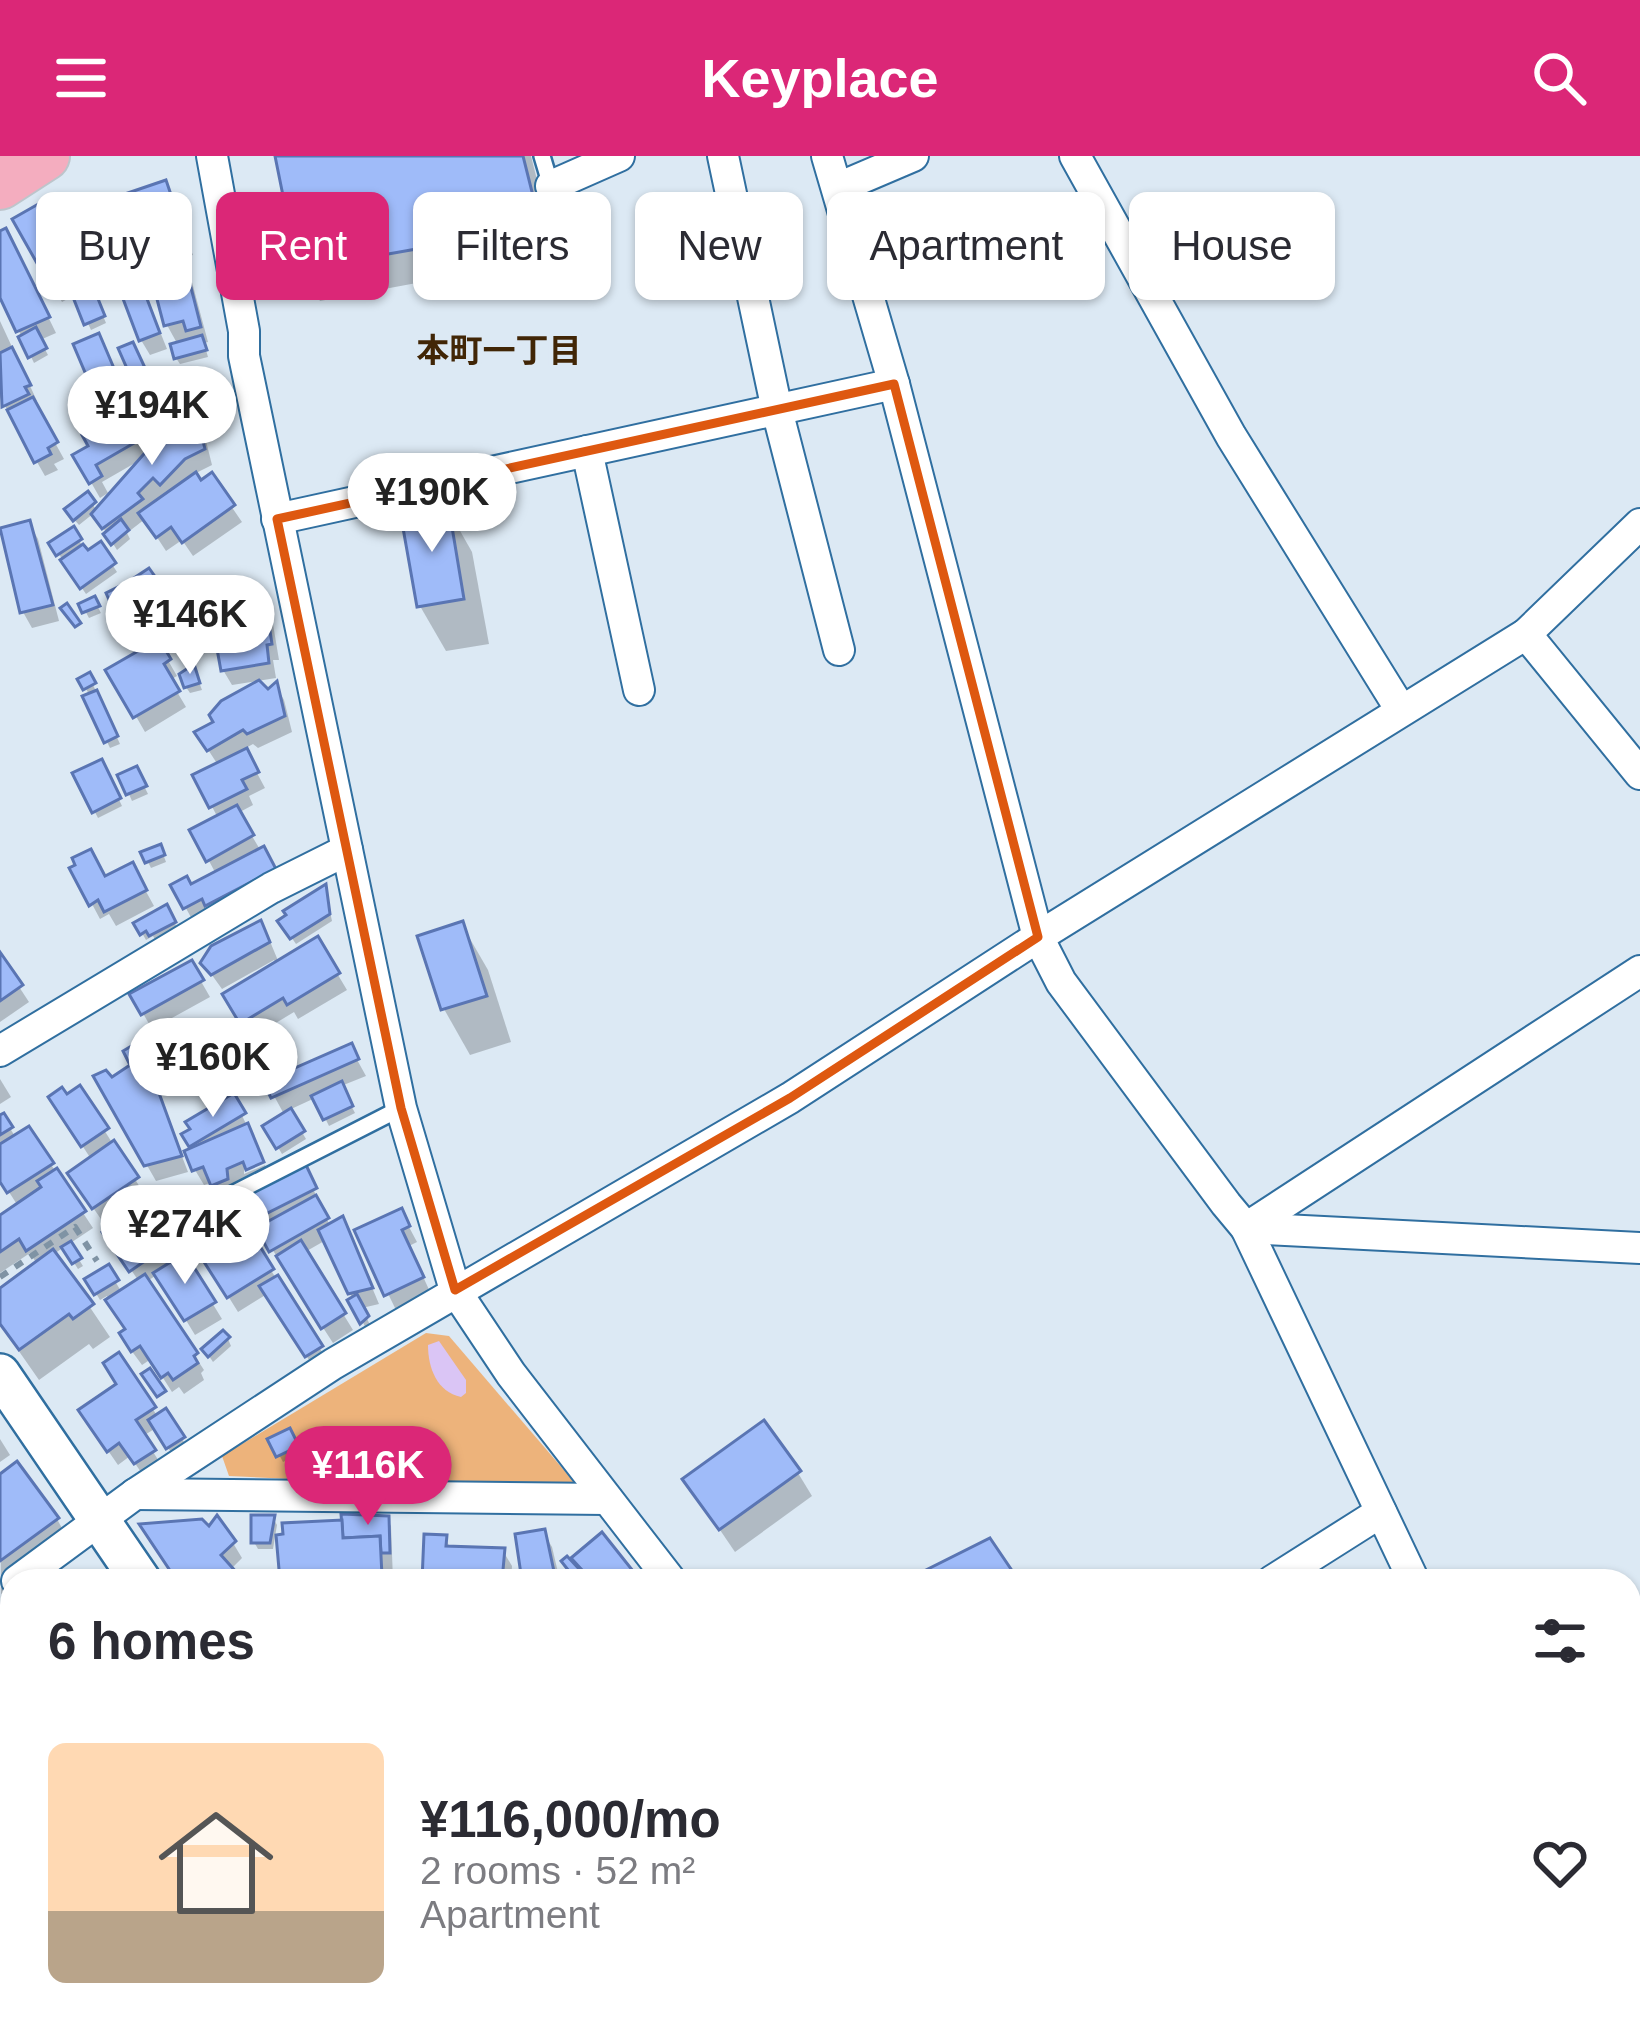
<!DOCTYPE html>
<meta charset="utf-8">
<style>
:root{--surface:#fff;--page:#f2f2f3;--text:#2b2b33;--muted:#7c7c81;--accent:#db2777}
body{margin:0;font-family:Helvetica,"Noto Sans JP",sans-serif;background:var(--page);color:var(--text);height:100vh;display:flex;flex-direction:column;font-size:45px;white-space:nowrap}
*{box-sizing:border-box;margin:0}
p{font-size:39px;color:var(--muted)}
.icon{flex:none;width:66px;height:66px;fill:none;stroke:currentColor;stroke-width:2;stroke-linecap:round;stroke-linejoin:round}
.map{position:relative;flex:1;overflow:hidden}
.drawer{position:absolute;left:0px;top:1413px;width:1641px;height:471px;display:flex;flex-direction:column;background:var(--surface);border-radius:36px 36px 0 0;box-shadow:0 3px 9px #0004}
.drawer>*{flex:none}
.top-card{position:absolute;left:36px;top:36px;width:1569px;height:108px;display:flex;gap:24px}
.price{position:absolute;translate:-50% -102px;padding:0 27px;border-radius:42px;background:#fff;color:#222;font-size:39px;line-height:78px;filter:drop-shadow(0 3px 6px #0008)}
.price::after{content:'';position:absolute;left:50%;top:72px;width:36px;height:27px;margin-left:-18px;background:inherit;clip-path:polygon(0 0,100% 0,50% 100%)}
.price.current{background:var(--accent);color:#fff}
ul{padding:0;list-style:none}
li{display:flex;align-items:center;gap:36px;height:300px;padding:0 48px}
li span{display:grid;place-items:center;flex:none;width:336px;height:240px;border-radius:18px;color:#555}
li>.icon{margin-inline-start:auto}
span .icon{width:144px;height:144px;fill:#fffc;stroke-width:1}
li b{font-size:51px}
h2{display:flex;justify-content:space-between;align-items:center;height:144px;padding:0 48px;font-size:51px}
.pill{padding:0 42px;border-radius:18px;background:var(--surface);box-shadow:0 3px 9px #0004;font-size:42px;line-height:108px}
.pill.current{background:var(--accent);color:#fff}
header{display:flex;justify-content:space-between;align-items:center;height:156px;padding:0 48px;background:var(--accent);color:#fff;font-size:54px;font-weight:700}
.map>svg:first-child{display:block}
.green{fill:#edb37b}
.water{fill:#dac5f5}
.shadow{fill:#0003}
.building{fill:#9fbbf9;stroke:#5a75b3;stroke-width:3}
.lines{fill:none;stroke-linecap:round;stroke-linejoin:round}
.service-casing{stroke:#306fa0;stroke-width:20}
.minor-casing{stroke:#306fa0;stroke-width:34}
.tertiary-casing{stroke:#306fa0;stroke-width:44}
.primary-casing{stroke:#bdc5cb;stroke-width:52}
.path{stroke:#7f93a4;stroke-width:6;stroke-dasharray:9 9;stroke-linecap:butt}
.service{stroke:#fff;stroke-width:15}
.minor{stroke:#fff;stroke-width:30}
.tertiary{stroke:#fff;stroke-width:39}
.primary{stroke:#f4adbf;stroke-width:48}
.marked{fill:none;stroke:#de5810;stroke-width:9;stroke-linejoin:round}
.labels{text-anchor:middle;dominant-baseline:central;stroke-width:9;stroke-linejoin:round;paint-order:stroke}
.neighbourhood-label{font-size:33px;font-weight:bold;fill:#412606;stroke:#dce9f4}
</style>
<header><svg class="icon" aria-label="menu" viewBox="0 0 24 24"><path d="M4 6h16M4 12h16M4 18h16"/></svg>Keyplace<svg class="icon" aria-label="search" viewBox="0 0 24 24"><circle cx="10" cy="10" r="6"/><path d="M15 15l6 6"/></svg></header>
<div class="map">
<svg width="1640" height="1882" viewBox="0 0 1640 1882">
<rect width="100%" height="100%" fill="#dce9f4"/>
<!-- green -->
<path class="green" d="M426,1177L449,1180L575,1327L563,1336L229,1320L222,1300Z"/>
<!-- water -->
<path class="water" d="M439,1185L466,1224V1237L461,1241C437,1236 428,1212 428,1189Z"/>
<!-- shadow -->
<g class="shadow">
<path d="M278,0H531L549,72L432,99L438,123L320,145L301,113Z"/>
<path d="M164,28L193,99L182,102L189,115L208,186L204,187L208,201L180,208L176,202L178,189L167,169L168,103L164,96L145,103L136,87Z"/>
<path d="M55,42L86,97L77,102L89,124L62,139L64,143L91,131L106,167L91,174L75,139L62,146L16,64Z"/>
<path d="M108,46L167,193L150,199L141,184Z"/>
<path d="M0,78L14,91L56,177L40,184L48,199L34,207L0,135Z"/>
<path d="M0,165L37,245L33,247L64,303L54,308L58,314L45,320L0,241Z"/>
<path d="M77,190L106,196L133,259L111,269L117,280L145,264L158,287L196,265L205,281L212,309L194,318L201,329L211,321L242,366L193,400L182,384L166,395L145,363L127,377L130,383L117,394L94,357L79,369L72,361L87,340L97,355L142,303L102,326L108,337L100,342L76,300L93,291L111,266Z"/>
<path d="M446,350L472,396L489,488L446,495L420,450Z"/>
<path d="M29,367L38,383L59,465L32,472L23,456Z"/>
<path d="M73,374L87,398L100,390L117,416L86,438L52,388Z"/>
<path d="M148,416L155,427L145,434L138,423Z"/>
<path d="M125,431L132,444L117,451L110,439Z"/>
<path d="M94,444L101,457L89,462L82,449Z"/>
<path d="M263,447L272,462L279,504H273L276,522L232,529L223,514Z"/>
<path d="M158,487L177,520L170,524L186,551L145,576L110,515Z"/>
<path d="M196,518L202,534L190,537L186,531Z"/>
<path d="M89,520L120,588L110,592L86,542L90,540L81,524Z"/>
<path d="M276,530L284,544L292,576L258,592L253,588L244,593L265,632L249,640L253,649L238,657L282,730L194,767L174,730L190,732L216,718L193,675L218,662L196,620L218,609L207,592Z"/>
<path d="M101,606L122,650L98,662L76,619Z"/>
<path d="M136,614L148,638L132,645L121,620Z"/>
<path d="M144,698H163L166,706L151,712Z"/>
<path d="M132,710L154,750L116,770L109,758L100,763L92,748L105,724Z"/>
<path d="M325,732L332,765L296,788L281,766Z"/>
<path d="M166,752L178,773L156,785L153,780L146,784L137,768Z"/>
<path d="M462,769L488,814L511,886L470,899L444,853L421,782Z"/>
<path d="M269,783L279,807L317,784L347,834L298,863L294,856L251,882L226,839L277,808L274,804L222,833L204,808Z"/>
<path d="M0,802L29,846L0,866Z"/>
<path d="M191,808L210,841L152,873L133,840Z"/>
<path d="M139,889L188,1016L156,1025L97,922L111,924L134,911Z"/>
<path d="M350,891L366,920L341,930L355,957L329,970L315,942L289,954L306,983L282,998L266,971L285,960L267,927Z"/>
<path d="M0,923L11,941L0,948Z"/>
<path d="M79,934L180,1095L171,1100L175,1107L184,1101L222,1163L195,1179L158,1118L146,1126L204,1214L201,1217L204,1224L184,1238L179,1231L172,1236L151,1203L142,1209L131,1194L128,1175L107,1140L100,1144L88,1124L108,1113L122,1137L140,1127L115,1090L134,1058L128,1049L103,1066L80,1033L91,1003L61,957L66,942Z"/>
<path d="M233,941L263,1003L244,1012V1018L265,1009L271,1022L254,1021L234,1029L235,1039L223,1044L213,1026L204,1029L195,1014L188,997L194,994L185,979Z"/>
<path d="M3,961L16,982L28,974L93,1072L69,1088L83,1110L78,1113L64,1091L54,1098L110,1181L93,1193L89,1188L39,1224L0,1168V1136L37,1108L30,1097L0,1117V1062L18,1050L0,1022V963Z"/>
<path d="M304,1013L330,1070L350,1079L379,1148L362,1152L370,1169L366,1173L326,1084L305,1096L353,1174L333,1187L263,1079L252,1084L329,1207L316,1215L267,1138L238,1156L187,1074L238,1092L252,1083L234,1049Z"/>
<path d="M401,1056L417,1086L409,1090L431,1138L396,1154L358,1076Z"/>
<path d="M228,1183L231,1190L213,1206L209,1200Z"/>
<path d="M118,1201L158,1261L165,1256L186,1289L172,1298L156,1272L143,1280L162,1310L145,1322L130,1300L118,1309L91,1270L119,1229Z"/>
<path d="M289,1276L300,1298L283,1306L271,1284Z"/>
<path d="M0,1283L10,1299L0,1306Z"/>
<path d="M798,1317L812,1340L735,1396L686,1324Z"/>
<path d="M0,1322L57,1363L70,1387L1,1438Z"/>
<path d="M273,1362L277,1369L273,1393H258L254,1386Z"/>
<path d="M387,1363L391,1370L393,1425H283Z"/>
<path d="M543,1376L552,1391L560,1425H525Z"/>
<path d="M445,1382L451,1393L503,1395L512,1410L511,1425H425Z"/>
<path d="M233,1387L242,1402L230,1414L238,1425H179Z"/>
<path d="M0,1494L12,1511V1589L0,1573Z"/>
<path d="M264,1872H312L318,1882H272Z"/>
<path d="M462,1872H525L529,1880L472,1882Z"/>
<path d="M1146,1872H1313L1323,1882H1152Z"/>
</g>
<!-- building -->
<g class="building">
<path d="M275,0H523L533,40L416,67L422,92L298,114Z"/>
<path d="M166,24L186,83L158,92L154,82L133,89L116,41Z"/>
<path d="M56,38L80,80L70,85L83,107L61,119L65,125L51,132L12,63Z"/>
<path d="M109,43L160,177L139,185L88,50Z"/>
<path d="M6,72L50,161L16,176L0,142V75Z"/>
<path d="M182,96L201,171L186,175L183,165L164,170L147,105Z"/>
<path d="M92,128L105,160L84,169L71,136Z"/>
<path d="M36,171L47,192L28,202L18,181Z"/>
<path d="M99,177L127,243L101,254L73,188Z"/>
<path d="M202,179L207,194L174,203L170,188Z"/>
<path d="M133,186L146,214L139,217L149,238L140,242L118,192Z"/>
<path d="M12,191L31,229L25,231L29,238L2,251L0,197Z"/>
<path d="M33,241L58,286L48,292L51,298L34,307L7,254Z"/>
<path d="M146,260L155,275L96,309L102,320L89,328L72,299L88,290L82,279L110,263L118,276Z"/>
<path d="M197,262L205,293L185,303L160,329L153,322L138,337L143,343L102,373L91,358L173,265Z"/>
<path d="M196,316L201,324L212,316L235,349L182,387L171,371L156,382L138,357Z"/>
<path d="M88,335L96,346L73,365L64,353Z"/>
<path d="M448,347L464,443L417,451L400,355Z"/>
<path d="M121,363L129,374L111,389L103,378Z"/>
<path d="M30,364L53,449L20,457L0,372Z"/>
<path d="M74,370L82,383L56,400L48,387Z"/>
<path d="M101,385L116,407L80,433L60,404L83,388L88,394Z"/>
<path d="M149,412L154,419L139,429L134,422Z"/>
<path d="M126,427L131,436L110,446L106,437Z"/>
<path d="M95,440L100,450L82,457L78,448Z"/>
<path d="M265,443L272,488L267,489L269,507L221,515L217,493L223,494L217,458L230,456L231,448Z"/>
<path d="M67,447L81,467L75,471L60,452Z"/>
<path d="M159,483L171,503L164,508L180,535L133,562L105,514Z"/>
<path d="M194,508L200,527L184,532L179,518Z"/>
<path d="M90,516L96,527L83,534L77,523Z"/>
<path d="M259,524L268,533L277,525L285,560L247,578L243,574L207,595L194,576L213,566L209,559L221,545Z"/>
<path d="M97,534L118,580L104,587L82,540Z"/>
<path d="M247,592L259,616L242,624L247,633L209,652L192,619Z"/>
<path d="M102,603L121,642L92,657L72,617Z"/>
<path d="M137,610L147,630L126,639L117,619Z"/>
<path d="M237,649L254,679L206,706L189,674Z"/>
<path d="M161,688L165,699L145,707L140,696Z"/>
<path d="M264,690L276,713L205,750L202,743L183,753L170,729L187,720L191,728Z"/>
<path d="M91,693L105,720L133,706L147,734L104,756L98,744L89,750L69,712L75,709L72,702Z"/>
<path d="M326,728L330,758L290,783L277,765L286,759L283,755Z"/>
<path d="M167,748L176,766L149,780L146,775L140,779L133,767Z"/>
<path d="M261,764L270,786L211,819L200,807L211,790Z"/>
<path d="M463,765L487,840L441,854L417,780Z"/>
<path d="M318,780L340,817L287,849L283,842L240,868L222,838Z"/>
<path d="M0,796L23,829L0,845Z"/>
<path d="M192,804L204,824L141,859L129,838Z"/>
<path d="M140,885L182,1000L144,1010L93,920L106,914L112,921L130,909L123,895Z"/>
<path d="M352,887L359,903L271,942L263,926Z"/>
<path d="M342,925L353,950L323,964L311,940Z"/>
<path d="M80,929L109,972L81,991L48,941L62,931L67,938Z"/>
<path d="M234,937L246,957L189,991L181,978L190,973L185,966Z"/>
<path d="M291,952L305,975L276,993L262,970Z"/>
<path d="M4,957L13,971L0,979V959Z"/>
<path d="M248,967L264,1006L246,1014L243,1006L227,1013L228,1023L211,1030L203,1011L192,1015L184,995Z"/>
<path d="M29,970L54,1007L7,1037L0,1026V988Z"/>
<path d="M114,984L139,1021L92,1053L67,1017Z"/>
<path d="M306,1009L317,1032L242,1070L230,1048Z"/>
<path d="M57,1012L86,1055L26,1095L19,1083L0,1096V1059L41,1031L37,1025Z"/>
<path d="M146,1038L174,1078L164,1084L168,1089L129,1116L102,1076L130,1056L127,1052Z"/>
<path d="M316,1039L329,1062L269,1096L256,1072Z"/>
<path d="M216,1052L239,1088L253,1079L274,1113L227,1142L183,1073Z"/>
<path d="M402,1052L410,1070L402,1074L424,1121L384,1140L354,1074Z"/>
<path d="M343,1060L373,1132L348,1138L318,1074Z"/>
<path d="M301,1084L346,1157L321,1173L276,1100Z"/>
<path d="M71,1085L82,1102L72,1108L61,1091Z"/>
<path d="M53,1093L94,1148L73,1163L69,1158L19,1194L0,1168V1132Z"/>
<path d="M185,1097L216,1146L184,1165L153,1117Z"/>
<path d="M109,1108L119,1124L94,1139L84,1123Z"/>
<path d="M145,1118L198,1197L194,1200L198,1207L173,1224L168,1217L161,1222L140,1190L131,1196L119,1177L125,1173L105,1144Z"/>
<path d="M278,1119L323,1190L305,1201L259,1130Z"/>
<path d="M357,1138L369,1160L360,1168L347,1144Z"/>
<path d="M223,1174L230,1181L208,1201L201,1193Z"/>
<path d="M119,1196L156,1251L136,1264L156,1294L134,1308L119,1287L107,1296L78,1254L116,1228L103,1207Z"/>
<path d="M150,1212L166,1235L157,1241L141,1218Z"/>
<path d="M166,1252L185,1281L166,1293L148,1264Z"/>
<path d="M764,1264L801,1315L719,1374L682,1323Z"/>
<path d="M290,1272L299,1290L276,1301L267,1283Z"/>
<path d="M17,1305L59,1362L0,1405V1318Z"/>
<path d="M341,1358L389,1360L390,1397H381L380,1380L343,1382Z"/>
<path d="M217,1359L236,1385L221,1399L238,1418L228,1425H177L139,1368L202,1363L209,1370Z"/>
<path d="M251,1359H275L270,1387H251Z"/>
<path d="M342,1364L343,1382L380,1380L382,1420H372V1425H280L276,1379L283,1378L282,1367Z"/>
<path d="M545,1373L556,1425H522L515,1378Z"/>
<path d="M602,1376L637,1420L631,1425H585L578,1418L582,1414L571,1402Z"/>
<path d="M424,1378L447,1379L446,1390L505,1392L502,1425H422Z"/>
<path d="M990,1382L1019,1425H929L922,1416Z"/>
<path d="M567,1400L580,1414L575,1420L579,1425L567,1424L572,1419L561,1405Z"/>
<path d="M0,1489L12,1506L9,1587L0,1574Z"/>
<path d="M149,1872H242L248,1882H155Z"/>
<path d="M265,1872H305L295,1882H269Z"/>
<path d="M407,1872H411L421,1882H397Z"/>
<path d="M466,1872H513L504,1882H476Z"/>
<path d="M640,1872H783L790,1882H639L635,1875Z"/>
<path d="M1189,1872H1317L1325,1879L1195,1882Z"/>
</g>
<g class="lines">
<!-- service casing -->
<g class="service-casing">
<g id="service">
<path d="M542,0L551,30"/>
<path d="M211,1049L401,952"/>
</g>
</g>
<!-- minor casing -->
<g class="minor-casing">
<g id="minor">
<path d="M212,0L244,175V200L401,952L455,1134L511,1218L671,1425"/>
<path d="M723,0L777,254L839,494"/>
<path d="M827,0L894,228L1038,781L1061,826L1226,1048L1246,1072L1640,1092"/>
<path d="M1075,0L1231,280L1401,554"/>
<path d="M551,30L619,0"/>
<path d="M838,32L913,0"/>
<path d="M587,295L639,534"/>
<path d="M277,363L894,228"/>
<path d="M1526,478L1640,618"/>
<path d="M0,895L271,732L347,694"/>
<path d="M135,1338L607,1343"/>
<path d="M17,1425L135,1338L333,1208L790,942L1038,781L1526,478L1640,368"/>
<path d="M1272,1425L1381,1356"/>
<path d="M1414,1425L1246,1072L1640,815"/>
<path d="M1629,1779L1640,1796"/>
<path d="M1000,1872L1006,1882"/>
<path d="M365,1882L378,1872"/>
<path d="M598,1882L611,1872"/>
</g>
</g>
<!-- tertiary casing -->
<g class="tertiary-casing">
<g id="tertiary">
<path d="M0,1218L141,1425"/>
<path d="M571,1872L583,1882"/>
</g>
</g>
<!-- primary casing -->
<g class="primary-casing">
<path id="primary" d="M0,29L45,0"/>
</g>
<!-- path -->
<path class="path" d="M0,1121L75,1071L97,1105"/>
<!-- service -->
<use href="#service" class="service"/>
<!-- minor -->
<use href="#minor" class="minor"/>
<!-- tertiary -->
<use href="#tertiary" class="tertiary"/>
<!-- primary -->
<use href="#primary" class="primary"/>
</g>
<!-- marked area -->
<path class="marked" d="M894,228L1038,781L790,942L455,1134L401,952L277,363Z"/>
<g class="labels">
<!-- neighbourhood labels -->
<g class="neighbourhood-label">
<text x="499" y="194">本町一丁目</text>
</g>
</g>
</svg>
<b class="price" style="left:152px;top:312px">¥194K</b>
<b class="price" style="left:432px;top:399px">¥190K</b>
<b class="price" style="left:190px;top:521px">¥146K</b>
<b class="price" style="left:213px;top:964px">¥160K</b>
<b class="price" style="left:185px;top:1131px">¥274K</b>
<b class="price current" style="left:368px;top:1372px">¥116K</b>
<div class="top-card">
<a class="pill">Buy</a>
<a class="pill current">Rent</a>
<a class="pill">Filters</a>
<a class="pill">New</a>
<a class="pill">Apartment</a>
<a class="pill">House</a>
</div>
<section class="drawer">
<h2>6 homes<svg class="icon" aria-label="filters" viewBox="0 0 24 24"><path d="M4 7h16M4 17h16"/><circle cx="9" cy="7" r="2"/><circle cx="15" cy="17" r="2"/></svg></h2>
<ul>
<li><span style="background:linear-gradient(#ffd9b3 70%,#b9a48a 0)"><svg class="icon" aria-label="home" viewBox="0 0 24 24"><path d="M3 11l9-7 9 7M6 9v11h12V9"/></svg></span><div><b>¥116,000/mo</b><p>2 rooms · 52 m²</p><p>Apartment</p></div><svg class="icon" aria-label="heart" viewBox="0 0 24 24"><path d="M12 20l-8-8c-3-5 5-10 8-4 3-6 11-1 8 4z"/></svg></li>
</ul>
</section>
</div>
